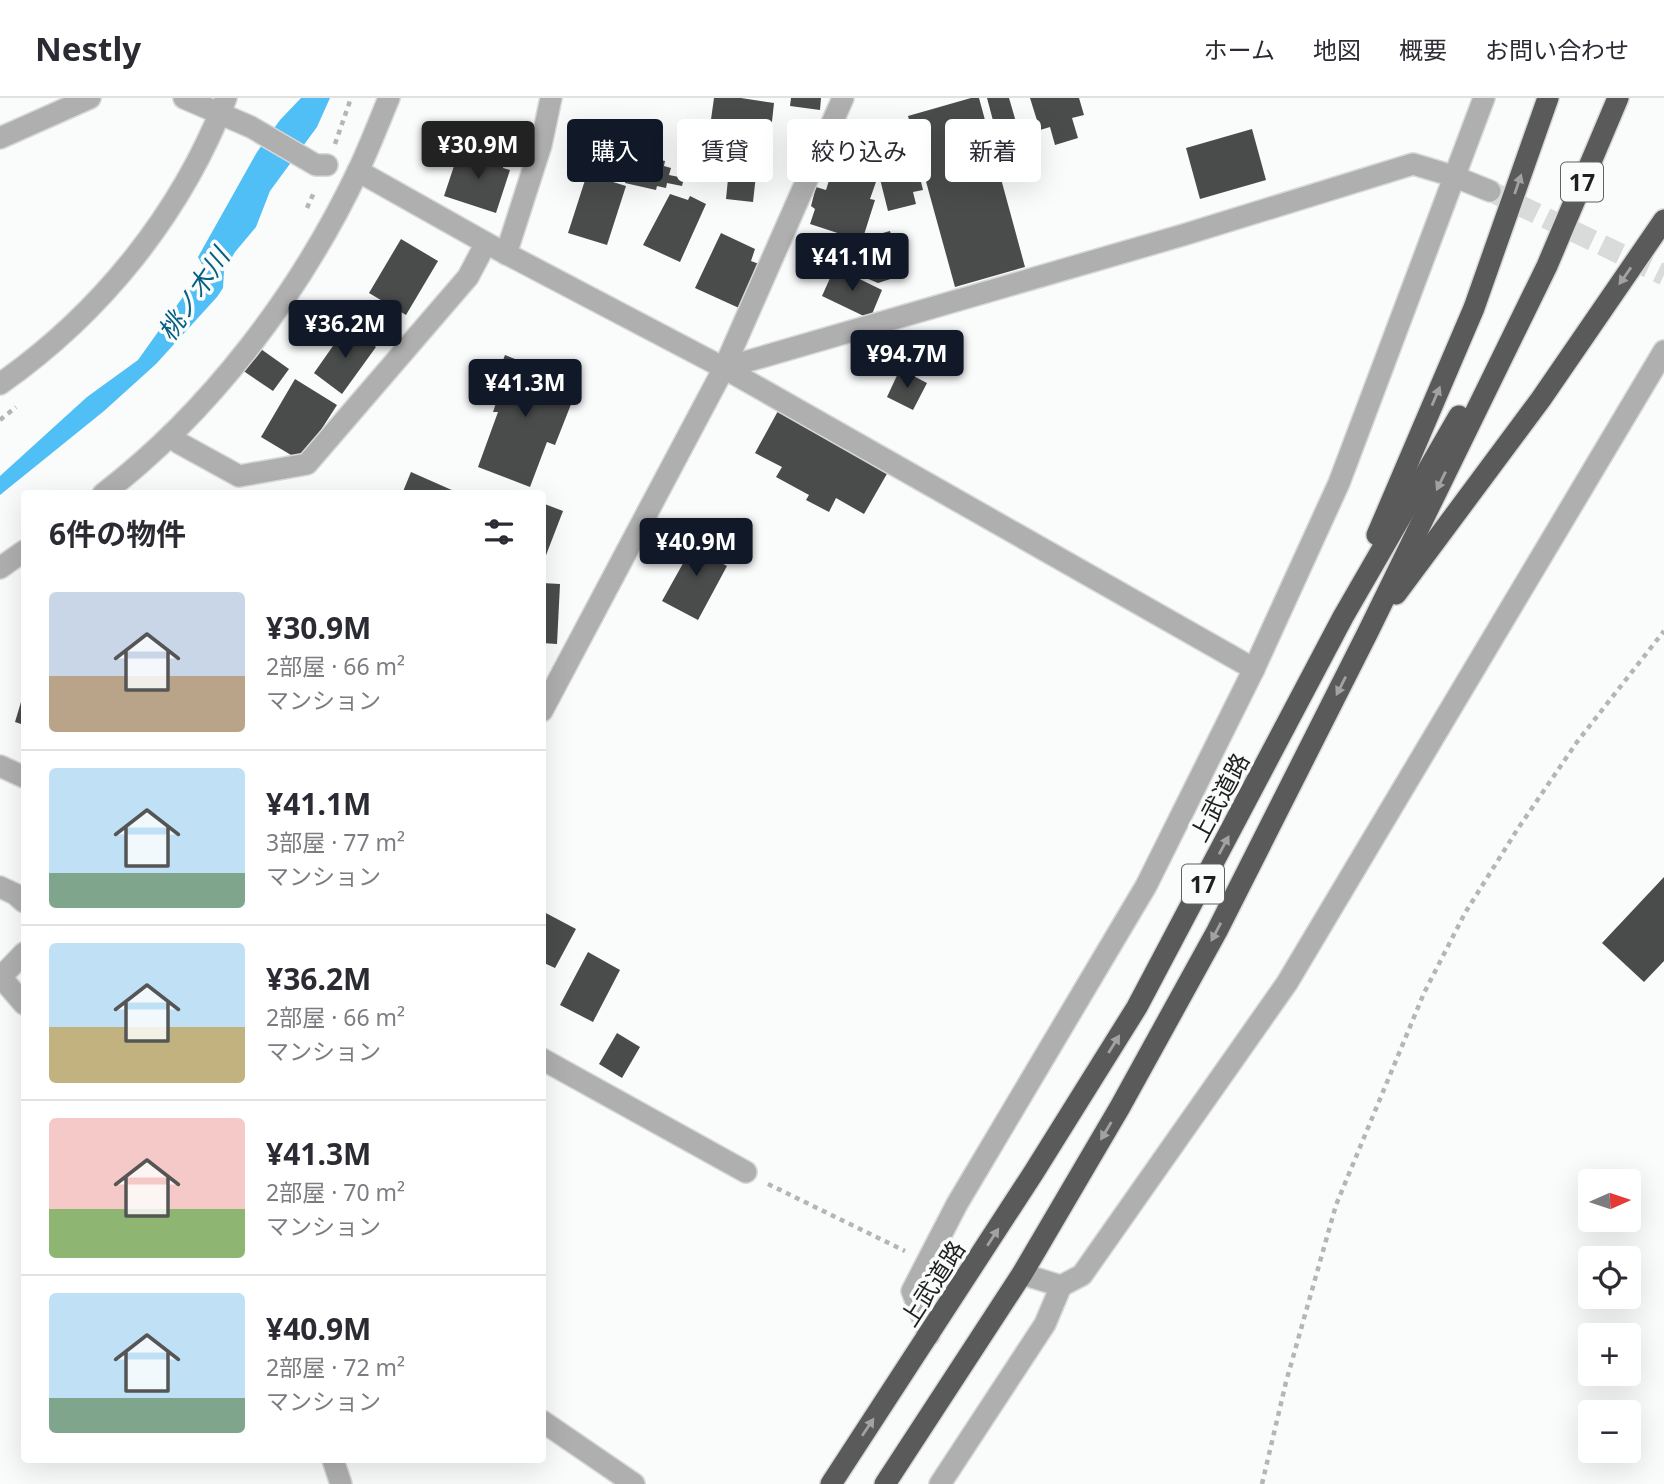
<!DOCTYPE html>
<html lang="ja">
<meta charset="utf-8">
<style>
:root{--surface:#fff;--page:#f7f7f7;--text:#2b2b33;--muted:#7c7c81;--line:#e1e1e2;--accent:#111827}
body{margin:0;font-family:"Noto Sans","Noto Sans JP",sans-serif;background:var(--page);color:var(--text);height:100vh;display:flex;flex-direction:column;font-size:26px;white-space:nowrap}
*{box-sizing:border-box;margin:0}
p{font-size:23px;color:var(--muted)}
.icon{flex:none;width:38px;height:38px;fill:none;stroke:currentColor;stroke-width:2;stroke-linecap:round;stroke-linejoin:round}
.map{position:relative;flex:1;overflow:hidden}
.panel{position:absolute;left:21px;top:392px;width:525px;height:973px;display:flex;flex-direction:column;background:var(--surface);border-radius:7px;box-shadow:0 7px 28px #0002}
.panel>*{flex:none}
.top-card{position:absolute;left:567px;top:21px;width:665px;height:63px;display:flex;gap:14px}
.needle{width:46px;rotate:87deg}
.tools{position:absolute;left:1578px;top:1071px;display:grid;gap:14px}
.tools a{display:grid;place-items:center;width:63px;height:63px;border-radius:7px;background:var(--surface);box-shadow:0 7px 28px #0002;font-size:35px}
.price{position:absolute;translate:-50% -60px;padding:0 16px;border-radius:7px;background:var(--accent);color:#fff;font-size:23px;line-height:46px;filter:drop-shadow(0 2px 4px #0008)}
.price::after{content:'';position:absolute;left:50%;top:42px;width:21px;height:16px;margin-left:-10px;background:inherit;clip-path:polygon(0 0,100% 0,50% 100%)}
.price.active{background:#222;color:#fff}
ul{padding:0;list-style:none}
li{display:flex;align-items:center;gap:21px;height:175px;padding:0 28px}
li+li{border-top:2px solid var(--line)}
li span{display:grid;place-items:center;flex:none;width:196px;height:140px;border-radius:7px;color:#555}
li>.icon{margin-inline-start:auto}
span .icon{width:84px;height:84px;fill:#fffc;stroke-width:1}
li b{font-size:30px}
h2{display:flex;justify-content:space-between;align-items:center;height:84px;padding:0 28px;font-size:30px}
.pill{padding:0 24px;border-radius:7px;background:var(--surface);box-shadow:0 7px 28px #0002;font-size:24px;line-height:63px}
.pill.active{background:var(--accent);color:#fff}
header{display:flex;align-items:center;gap:42px;box-sizing:border-box;height:98px;padding:0 35px;background:var(--surface);border-bottom:2px solid var(--line)}
header strong{font-size:33px}
nav{display:flex;gap:38px;margin-inline-start:auto;font-size:24px}
.map>svg:first-child{display:block}
.water{fill:#50bff5}
.building{fill:#4a4b4b}
.lines{fill:none;stroke-linecap:round;stroke-linejoin:round}
.minor-tunnel{stroke:#d9dada;stroke-width:21;stroke-dasharray:21 10;stroke-linecap:butt}
.minor-casing{stroke:#d7d8d8;stroke-width:24}
.highway-casing{stroke:#d7d8d8;stroke-width:24}
.path{stroke:#b4b5b5;stroke-width:4.5;stroke-dasharray:5 5;stroke-linecap:butt}
.minor{stroke:#afafaf;stroke-width:21}
.highway{stroke:#5b5a5a;stroke-width:21}
.oneway{fill:#a3a2a2}
.labels{text-anchor:middle;dominant-baseline:central;stroke-width:7;stroke-linejoin:round;paint-order:stroke}
.shield{fill:#fafbfb;stroke:#606161;stroke-width:2}
.shield-label{font-size:23px;font-weight:bold;fill:#1e1f1f}
.street-label{font-size:24px;fill:#1e1f1f;stroke:#fafbfb}
.water-label{font-size:26px;font-style:italic;fill:#035f83;stroke:#fafbfb}
</style>
<header>
<strong>Nestly</strong>
<nav><a>ホーム</a><a>地図</a><a>概要</a><a>お問い合わせ</a></nav>
</header>
<div class="map">
<svg width="1664" height="1386" viewBox="0 0 1664 1386">
<rect width="100%" height="100%" fill="#fafbfb"/>
<!-- water -->
<path class="water" d="M301,0H330L317,29L270,93L256,129L235,154L224,173L223,190L217,199L156,266L104,313L0,397V378L87,299L138,262L185,196L203,179L204,170L198,159L257,54L280,22Z"/>
<!-- building -->
<g class="building">
<path d="M714,0H741L774,5L770,42L760,41L753,104L726,101L729,71L708,69L710,50H707Z"/>
<path d="M791,0H821L820,12L790,8Z"/>
<path d="M971,0H979L1025,169L955,189L908,18Z"/>
<path d="M987,0H1009L1016,24L995,30Z"/>
<path d="M1030,0H1079L1084,17L1072,20L1078,40L1055,47L1050,29L1040,32Z"/>
<path d="M1252,31L1266,82L1200,101L1186,50Z"/>
<path d="M468,51L505,63L503,70L510,72L496,115L444,98L458,56L466,59Z"/>
<path d="M633,55L665,63L664,68L671,70L669,77L684,80L682,88L667,85L666,90L657,88L656,92L625,85Z"/>
<path d="M914,55L923,92L913,94L916,106L888,113L876,65Z"/>
<path d="M853,74L877,81L870,101L875,102L862,143L810,126L815,111L811,108L816,89L826,92L831,76L850,83Z"/>
<path d="M587,76L626,88L607,147L568,135Z"/>
<path d="M670,96L688,102L690,98L706,106L680,164L643,147Z"/>
<path d="M890,133L903,177L878,185L866,180L864,173L856,175L849,154L862,150L861,145L874,141L872,138Z"/>
<path d="M721,135L755,151L751,163L759,166L739,210L695,190Z"/>
<path d="M401,141L438,163L406,217L369,195Z"/>
<path d="M835,169L882,192L870,221L822,198Z"/>
<path d="M347,228L376,249L342,296L314,275Z"/>
<path d="M258,249L289,271L273,293L242,272Z"/>
<path d="M505,257L579,286L555,347L547,344L530,389L478,369L498,314H493L496,305L488,302Z"/>
<path d="M900,271L927,285L913,312L887,299Z"/>
<path d="M295,281L337,307L301,363L261,339Z"/>
<path d="M778,313L888,374L864,416L836,400L829,414L806,402L809,397L776,379L782,369L755,355Z"/>
<path d="M411,374L454,393L452,396H402Z"/>
<path d="M542,405L563,413L543,465H542Z"/>
<path d="M693,435L721,450L714,461L727,468L698,522L662,503L691,451L686,449Z"/>
<path d="M542,485L560,486L557,546L542,545Z"/>
<path d="M24,594V627L15,624Z"/>
<path d="M1664,779V863L1644,884L1602,845Z"/>
<path d="M542,813L576,831L555,870L542,864Z"/>
<path d="M588,854L620,872L593,924L560,907Z"/>
<path d="M617,935L640,949L622,980L599,966Z"/>
</g>
<g class="lines">
<!-- minor-tunnel -->
<path class="minor-tunnel" d="M1490,93L1664,177"/>
<!-- minor casing -->
<g class="minor-casing">
<g id="minor">
<path d="M184,0L251,29L316,67H327"/>
<path d="M0,40L90,0"/>
<path d="M358,73L486,145L724,270L1254,571"/>
<path d="M506,156L541,47L551,0"/>
<path d="M724,270L1183,137L1413,66L1453,78L1490,93"/>
<path d="M0,286C101,215 181,116 226,0"/>
<path d="M171,337L179,345L239,378L307,366L468,179L486,145"/>
<path d="M103,396C210,314 300,195 358,73C369,50 379,24 389,0"/>
<path d="M0,470L24,453"/>
<path d="M542,613L724,270L843,0"/>
<path d="M0,668L24,679"/>
<path d="M0,789L15,796L24,804"/>
<path d="M0,878L24,906"/>
<path d="M1,879L24,855"/>
<path d="M542,961L746,1074"/>
<path d="M1022,1176L1061,1188L1082,1177L1287,885L1664,253"/>
<path d="M929,1237L912,1193L957,1106L1146,788L1254,571L1339,385L1484,0"/>
<path d="M542,1323L634,1386"/>
<path d="M333,1362L341,1386"/>
<path d="M940,1386L1045,1226L1061,1188"/>
</g>
</g>
<!-- highway casing -->
<g class="highway-casing">
<g id="highway">
<path d="M1377,437L1474,210L1548,0"/>
<path d="M1396,496L1541,301L1664,122"/>
<path d="M831,1386L1034,1074L1137,909L1343,519L1459,318"/>
<path d="M885,1386L1022,1176L1120,1009L1217,833L1368,534L1547,168L1618,0"/>
</g>
</g>
<!-- path -->
<g class="path">
<path d="M335,46L351,0"/>
<path d="M307,110L315,92"/>
<path d="M0,322L16,309"/>
<path d="M768,1086L905,1153"/>
<path d="M1262,1386L1286,1284L1336,1107L1424,895L1465,815L1517,732L1577,644L1664,533"/>
</g>
<!-- minor -->
<use href="#minor" class="minor"/>
<!-- highway -->
<use href="#highway" class="highway"/>
</g>
<!-- one-way arrows -->
<defs><path id="oneway-solid" d="M-6-.8H1V-3.2L6.5 0L1 3.2V.8H-6Z" transform="scale(1.75)"/></defs>
<g class="oneway">
<use href="#oneway-solid" transform="translate(1518 86) rotate(-71)"/>
<use href="#oneway-solid" transform="translate(1625 178) rotate(125)"/>
<use href="#oneway-solid" transform="translate(1436 298) rotate(-67)"/>
<use href="#oneway-solid" transform="translate(1441 383) rotate(116)"/>
<use href="#oneway-solid" transform="translate(1341 588) rotate(117)"/>
<use href="#oneway-solid" transform="translate(1224 747) rotate(-62)"/>
<use href="#oneway-solid" transform="translate(1216 834) rotate(118)"/>
<use href="#oneway-solid" transform="translate(1114 946) rotate(-58)"/>
<use href="#oneway-solid" transform="translate(1106 1033) rotate(121)"/>
<use href="#oneway-solid" transform="translate(993 1139) rotate(-57)"/>
<use href="#oneway-solid" transform="translate(868 1329) rotate(-56)"/>
</g>
<g class="labels">
<!-- shield labels -->
<g class="shield">
<rect x="1561" y="64.5" width="42" height="39" rx="5"/>
<rect x="1182" y="766.5" width="42" height="39" rx="5"/>
</g>
<g class="shield-label">
<text x="1582" y="84">17</text>
<text x="1203" y="786">17</text>
</g>
<!-- street labels -->
<g class="street-label">
<text transform="translate(1219 699) rotate(-62)">上武道路</text>
<text transform="translate(932 1185) rotate(-57)">上武道路</text>
</g>
<!-- water labels -->
<g class="water-label">
<text transform="translate(193 196) rotate(-56)">桃ノ木川</text>
</g>
</g>
</svg>
<div class="tools">
<a><svg class="needle" viewBox="-14 -14 28 28"><path d="M0-13l5 13h-10z" fill="#e53935"/><path d="M0 13l5-13h-10z" fill="#7c7c81"/></svg></a>
<a><svg class="icon" aria-label="locate" viewBox="0 0 24 24"><circle cx="12" cy="12" r="6"/><path d="M12 2v4M12 18v4M2 12h4M18 12h4"/></svg></a>
<a>+</a>
<a>−</a>
</div>
<b class="price active" style="left:478px;top:83px">¥30.9M</b>
<b class="price" style="left:852px;top:195px">¥41.1M</b>
<b class="price" style="left:345px;top:262px">¥36.2M</b>
<b class="price" style="left:907px;top:292px">¥94.7M</b>
<b class="price" style="left:525px;top:321px">¥41.3M</b>
<b class="price" style="left:696px;top:480px">¥40.9M</b>
<div class="top-card">
<a class="pill active">購入</a>
<a class="pill">賃貸</a>
<a class="pill">絞り込み</a>
<a class="pill">新着</a>
</div>
<section class="panel">
<h2>6件の物件<svg class="icon" aria-label="filters" viewBox="0 0 24 24"><path d="M4 7h16M4 17h16"/><circle cx="9" cy="7" r="2"/><circle cx="15" cy="17" r="2"/></svg></h2>
<ul>
<li><span style="background:linear-gradient(#c9d6e8 60%,#b9a48a 0)"><svg class="icon" aria-label="home" viewBox="0 0 24 24"><path d="M3 11l9-7 9 7M6 9v11h12V9"/></svg></span><div><b>¥30.9M</b><p>2部屋 · 66 m²</p><p>マンション</p></div></li>
<li><span style="background:linear-gradient(#bfe0f5 75%,#7fa58c 0)"><svg class="icon" aria-label="home" viewBox="0 0 24 24"><path d="M3 11l9-7 9 7M6 9v11h12V9"/></svg></span><div><b>¥41.1M</b><p>3部屋 · 77 m²</p><p>マンション</p></div></li>
<li><span style="background:linear-gradient(#bfe0f5 60%,#c2b280 0)"><svg class="icon" aria-label="home" viewBox="0 0 24 24"><path d="M3 11l9-7 9 7M6 9v11h12V9"/></svg></span><div><b>¥36.2M</b><p>2部屋 · 66 m²</p><p>マンション</p></div></li>
<li><span style="background:linear-gradient(#f6c9c9 65%,#8fb573 0)"><svg class="icon" aria-label="home" viewBox="0 0 24 24"><path d="M3 11l9-7 9 7M6 9v11h12V9"/></svg></span><div><b>¥41.3M</b><p>2部屋 · 70 m²</p><p>マンション</p></div></li>
<li><span style="background:linear-gradient(#bfe0f5 75%,#7fa58c 0)"><svg class="icon" aria-label="home" viewBox="0 0 24 24"><path d="M3 11l9-7 9 7M6 9v11h12V9"/></svg></span><div><b>¥40.9M</b><p>2部屋 · 72 m²</p><p>マンション</p></div></li>
</ul>
</section>
</div>
